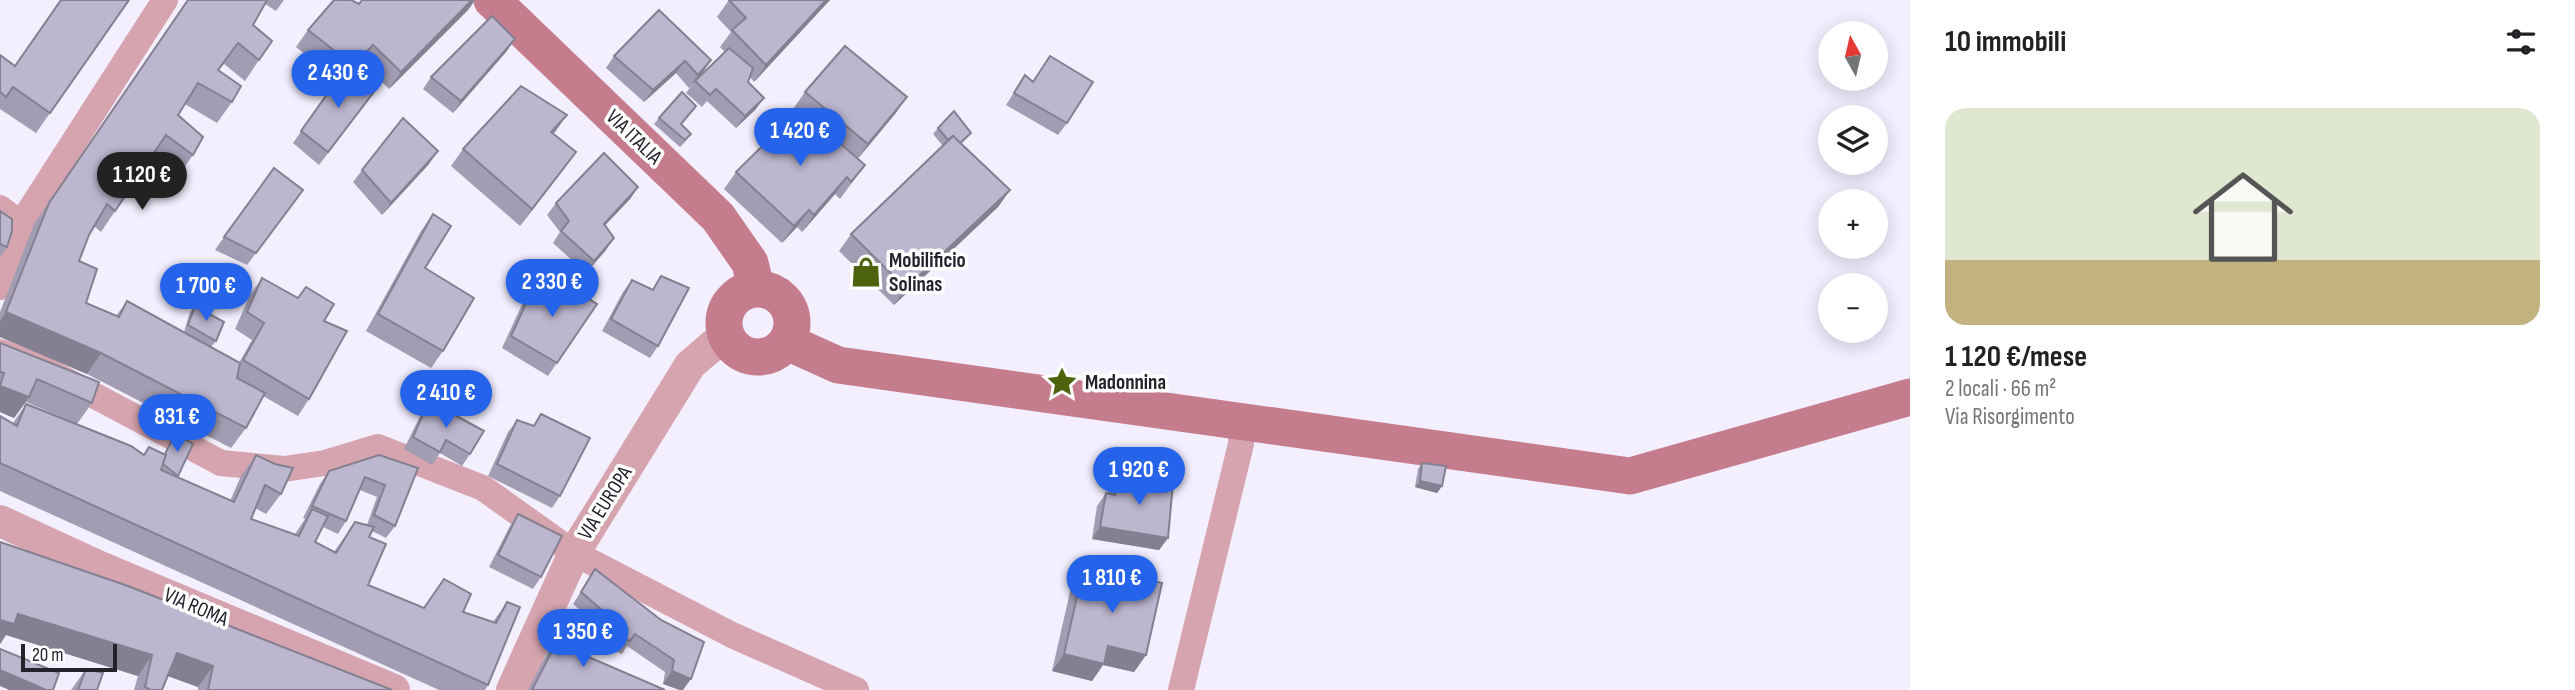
<!DOCTYPE html>
<html lang="it">
<meta charset="utf-8">
<style>
:root{--surface:#fff;--page:#f6f6f6;--text:#202124;--muted:#757577;--accent:#2563eb}
body{margin:0;font-family:"Sofia Sans Condensed",sans-serif;background:var(--page);color:var(--text);height:100vh;display:flex;flex-direction:column;font-size:26px;white-space:nowrap}
*{box-sizing:border-box;margin:0}
p{font-size:23px;color:var(--muted)}
.icon{flex:none;width:38px;height:38px;fill:none;stroke:currentColor;stroke-width:2;stroke-linecap:round;stroke-linejoin:round}
.map{position:relative;flex:1;overflow:hidden}
.side{display:flex;flex-direction:column;background:var(--surface);width:665px}
.side>*{flex:none}
.needle{width:46px;rotate:352deg}
.fabs{position:absolute;left:1818px;top:21px;display:grid;gap:14px}
.fabs a{display:grid;place-items:center;width:70px;height:70px;border-radius:50%;background:var(--surface);box-shadow:0 4px 18px #0003;font-size:35px}
.scale{position:absolute;left:21px;bottom:18px;width:96px;box-sizing:border-box;padding-left:7px;border:4px solid #24222b;border-top:0;font-size:19px;line-height:24px;white-space:nowrap;color:#24222b;-webkit-text-stroke:5px #fff;paint-order:stroke}
.price{position:absolute;translate:-50% -60px;padding:0 16px;border-radius:24px;background:var(--accent);color:#fff;font-size:23px;line-height:46px;filter:drop-shadow(0 2px 4px #0008)}
.price::after{content:'';position:absolute;left:50%;top:42px;width:21px;height:16px;margin-left:-10px;background:inherit;clip-path:polygon(0 0,100% 0,50% 100%)}
.price.current{background:#222;color:#fff}
ul{padding:0;list-style:none}
li{display:grid;align-content:center;gap:14px;height:371px;padding:0 35px}
li span{display:grid;place-items:center;height:217px;border-radius:21px;color:#555}
li>.icon{margin-inline-start:auto}
span .icon{width:126px;height:126px;fill:#fffc;stroke-width:1}
li b{font-size:30px}
h2{display:flex;justify-content:space-between;align-items:center;height:84px;padding:0 35px;font-size:30px}
main{display:flex;flex:1;min-height:0}
.map>svg:first-child{display:block}
.lines{fill:none;stroke-linecap:round;stroke-linejoin:round}
.minor{stroke:#d6a4ae;stroke-width:26}
.tertiary{stroke:#d6a4ae;stroke-width:32}
.secondary{stroke:#c57c8d;stroke-width:37}
.wall{fill:#a29db2;fill-rule:evenodd}
.shaded-wall{fill:#848091}
.building{fill:#bcb7cf;stroke:#848091;stroke-width:2}
.labels{text-anchor:middle;dominant-baseline:central;stroke-width:7;stroke-linejoin:round;paint-order:stroke}
.street-label{font-size:21px;fill:#24222b;stroke:#fff}
.poi-label{font-size:21px;font-weight:bold;fill:#24222b;stroke:#fff;text-anchor:start}
</style>
<main>
<div class="map">
<svg width="1910" height="690" viewBox="0 0 1910 690">
<rect width="100%" height="100%" fill="#f3efff"/>
<g class="lines">
<!-- minor -->
<g class="minor">
<path d="M0,208L21,224"/>
<path d="M0,287L21,224L165,0"/>
<path d="M0,352L37,365L221,463L284,469L325,463L378,447L483,488L574,553L732,635L856,690"/>
<path d="M1181,690L1241,444V421"/>
</g>
<!-- tertiary -->
<g class="tertiary">
<path d="M0,521L100,567L394,690"/>
<path d="M512,690L574,553L690,365L726,334"/>
</g>
<!-- secondary -->
<g class="secondary">
<path d="M492,0L718,217L750,263L756,288"/>
<circle cx="758" cy="323" r="34"/>
<path d="M787,342L838,365L1630,476L1910,397"/>
</g>
</g>
<!-- wall -->
<g class="wall">
<path d="M188,0H284L276,11L265,4L253,25L259,60L245,81L224,64L219,70L232,102L217,123L185,104L178,115L193,155L178,176L152,156L101,232L94,226L89,235L79,261L86,303L116,316L127,301L239,363L252,340L235,329L250,295L262,278L324,321L309,399L298,416L263,396L246,428L231,448L87,374L0,337V312L34,224Z"/>
<path d="M362,0H475L468,10L389,89L361,62L351,72L368,101L319,165L293,143L328,93L339,81L296,47L308,30L359,4Z"/>
<path d="M729,0H830L754,82L750,77L748,82L764,98L755,110L736,128L707,101L702,107L686,93L695,81L725,52L720,47L731,32L717,17Z"/>
<path d="M515,39L506,52L453,113L423,89L431,77Z"/>
<path d="M0,55L50,113L36,133L0,109Z"/>
<path d="M614,56L711,60L703,72L689,88L676,73L644,102L606,68Z"/>
<path d="M1050,56L1067,123L1058,135L1006,105L1025,75L1033,81Z"/>
<path d="M805,92L907,97L895,114L858,158L865,165L840,199L835,194L802,232L797,227L782,243L724,189L736,172L797,113L793,109Z"/>
<path d="M691,112L681,124L686,141L680,147L654,124L659,118Z"/>
<path d="M938,128L971,133L966,139L961,144L1010,190L998,207L894,305L839,251L851,234L943,146L933,134Z"/>
<path d="M553,134L576,152L520,226L451,166L463,149Z"/>
<path d="M429,164L382,215L353,182L362,170Z"/>
<path d="M638,187L630,199L605,225L606,250L586,273L553,243L560,232L547,215L556,203Z"/>
<path d="M303,190L247,265L215,250L224,237Z"/>
<path d="M0,211L7,247L0,257Z"/>
<path d="M433,214L425,268L443,351L431,368L366,331L421,231Z"/>
<path d="M539,275L564,291L568,286L597,304L548,376L502,348L530,287Z"/>
<path d="M661,276L658,346L650,358L602,331L623,292L632,280L652,290Z"/>
<path d="M195,306L216,341L211,347L184,332L190,312Z"/>
<path d="M0,343L92,403L77,424L26,402L14,418L0,412Z"/>
<path d="M429,401L470,454L462,466L440,453L432,465L404,449L421,414Z"/>
<path d="M26,404L144,455L149,447L164,454L175,434L193,444L177,477L230,501L241,476L256,455L281,494L266,514L255,508L251,519L295,534L305,519L303,518L320,484L329,471L379,455L395,526L386,538L372,531L369,537L368,585L424,608L444,579L463,612L493,622L507,602L488,685L485,690H439L0,491V416L13,423ZM360,490L377,497L367,525L355,522L334,552L315,542L323,527L338,534L346,521Z"/>
<path d="M541,414L560,496L552,508L488,476L508,432L517,420L533,426Z"/>
<path d="M1422,463L1442,486L1437,493L1415,487L1418,469Z"/>
<path d="M1118,475L1168,538L1159,550L1092,539L1097,506L1106,493L1108,494L1109,488Z"/>
<path d="M518,514L541,577L533,589L489,567L510,526Z"/>
<path d="M0,542L392,690H198V687L168,676L162,690H134L138,676L6,635L0,644Z"/>
<path d="M1084,566L1146,655L1134,672L1103,665L1092,681L1052,671L1072,583Z"/>
<path d="M595,569L661,620L683,690H680L663,684L665,672L627,646L622,654L605,646L608,635L573,604Z"/>
<path d="M567,622L577,652L665,690H528L552,643Z"/>
<path d="M86,669L97,690H71Z"/>
</g>
<!-- shaded-wall -->
<g class="shaded-wall">
<path d="M472,0H475L468,10L389,89L401,72Z"/>
<path d="M826,0H830L754,82L766,65Z"/>
<path d="M515,39L506,52L453,113L461,101Z"/>
<path d="M373,45L361,62L341,82L353,65Z"/>
<path d="M711,60L703,72L689,88L698,75Z"/>
<path d="M685,61L676,73L644,102L653,90Z"/>
<path d="M907,97L895,114L856,161L868,144Z"/>
<path d="M764,98L755,110L736,128L745,116Z"/>
<path d="M567,115L555,132L539,149L551,132Z"/>
<path d="M438,151L429,164L382,215L391,203Z"/>
<path d="M576,152L564,169L520,226L532,209Z"/>
<path d="M847,177L835,194L802,232L814,215Z"/>
<path d="M638,187L630,199L595,236L604,224Z"/>
<path d="M1010,190L998,207L894,305L906,288Z"/>
<path d="M809,210L797,227L782,243L794,226Z"/>
<path d="M614,238L606,250L586,273L594,261Z"/>
<path d="M6,312L101,353L87,374L0,337V321Z"/>
<path d="M0,386L29,397L14,418L0,412Z"/>
<path d="M1420,481L1442,486L1437,493L1415,487Z"/>
<path d="M1100,527L1168,538L1159,550L1092,539Z"/>
<path d="M18,614L152,655L138,676L6,635L0,644V620Z"/>
<path d="M1108,646L1146,655L1134,672L1103,665L1092,681L1052,671L1064,654Z"/>
<path d="M177,653L213,666L198,687L162,674Z"/>
<path d="M0,670L46,690H9L0,686Z"/>
<path d="M672,671L691,679L683,690H680L663,684Z"/>
</g>
<!-- building -->
<g class="building">
<path d="M61,0H129L50,113L13,87L6,97L0,92V55L15,66Z"/>
<path d="M188,0H267L253,25L272,41L259,60L238,43L218,70L241,86L232,102L198,83L178,115L203,137L193,155L166,135L115,211L107,204L89,235L79,261L97,269L86,303L119,317L127,301L240,363L237,378L265,393L246,428L101,353L6,312L49,203Z"/>
<path d="M334,0H351L359,4L362,0H472L401,72L373,45L353,65L308,30Z"/>
<path d="M729,0H826L766,65L732,30L746,18Z"/>
<path d="M659,10L711,60L698,75L685,61L653,90L614,56Z"/>
<path d="M492,16L515,39L461,101L431,77Z"/>
<path d="M845,46L907,97L868,144L805,92Z"/>
<path d="M729,48L753,68L748,82L764,98L745,116L716,89L710,95L695,81Z"/>
<path d="M1050,56L1093,82L1067,123L1014,93L1025,75L1033,82Z"/>
<path d="M349,70L376,89L328,152L301,131L328,93Z"/>
<path d="M521,86L567,115L551,132L576,152L532,209L463,149Z"/>
<path d="M682,92L696,106L681,124L691,134L685,140L659,118Z"/>
<path d="M800,109L865,165L851,182L847,177L814,215L809,210L794,226L736,172Z"/>
<path d="M954,111L971,133L960,143L953,136L948,140L938,128Z"/>
<path d="M403,118L438,151L391,203L362,170Z"/>
<path d="M953,136L1010,190L906,288L851,234Z"/>
<path d="M604,153L638,187L604,224L614,238L594,261L561,231L569,221L556,203Z"/>
<path d="M274,168L303,190L256,253L224,237Z"/>
<path d="M0,211L12,219V231L7,247L0,244Z"/>
<path d="M433,214L451,226L425,268L474,298L443,351L378,314Z"/>
<path d="M539,275L565,292L568,286L597,304L557,363L511,336Z"/>
<path d="M661,276L689,288L658,346L611,319L632,280L653,290Z"/>
<path d="M262,278L298,298L306,287L334,304L324,321L347,331L309,399L243,360L264,323L247,312Z"/>
<path d="M195,306L224,322L216,341L188,325Z"/>
<path d="M0,343L99,382L92,403L37,379L29,397L0,386L4,373L0,372Z"/>
<path d="M429,401L484,431L470,454L446,440L440,452L413,437Z"/>
<path d="M26,404L131,446L144,455L149,447L166,455L161,470L234,502L256,455L275,464L293,468L281,494L265,485L251,519L299,536L312,509L328,516L315,542L336,553L355,522L374,527L369,537L386,544L368,585L424,608L444,579L471,594L463,612L496,623L507,602L520,607L488,685L0,463V416L17,426Z"/>
<path d="M541,414L590,438L560,496L497,464L517,420L534,426Z"/>
<path d="M175,434L193,444L178,476L163,464L166,455L165,454Z"/>
<path d="M379,455L418,468L395,526L374,515L385,485L365,477L346,521L312,506L329,471Z"/>
<path d="M1422,463L1446,466L1442,486L1420,481Z"/>
<path d="M1118,475L1173,483L1168,538L1100,527L1106,493L1115,495Z"/>
<path d="M518,514L562,536L541,577L498,555Z"/>
<path d="M0,542L128,586L392,690H208L213,666L177,653L162,690H151L145,687L152,655L18,614L14,624L0,620Z"/>
<path d="M1084,566L1162,583L1146,655L1108,646L1104,664L1064,654Z"/>
<path d="M595,569L661,620L704,642L691,679L672,671L674,660L635,634L630,641L614,634L617,623L581,592Z"/>
<path d="M567,622L587,631L577,652L665,690H532Z"/>
<path d="M0,649L59,673L53,690H46L0,670Z"/>
<path d="M86,669L103,673L97,690H78Z"/>
</g>
<!-- icons -->
<defs>
<g id="shop-bare" transform="scale(2.415)"><path d="M-5-2.5h2.3a2.7 3.5 0 0 1 5.4 0H5L5.5 6h-11ZM-1.5-2.5h3a1.5 2.3 0 0 0-3 0Z" fill="#4d620d" stroke="#fff" stroke-width="2.5" paint-order="stroke"/></g>
<g id="sight-bare" transform="scale(2.415)"><path d="M0-6L1.8-2.2L6-1.7L2.9 1.2L3.7 5.4L0 3.3L-3.7 5.4L-2.9 1.2L-6-1.7L-1.8-2.2Z" fill="#4d620d" stroke="#fff" stroke-width="2.5" paint-order="stroke"/></g>
</defs>
<g fill-rule="evenodd">
<use href="#shop-bare" x="866" y="272"/>
<use href="#sight-bare" x="1062" y="382"/>
</g>
<g class="labels">
<!-- street labels -->
<g class="street-label">
<text transform="translate(634 137) rotate(44)">VIA ITALIA</text>
<text transform="translate(605 503) rotate(-58)">VIA EUROPA</text>
<text transform="translate(196 607) rotate(23)">VIA ROMA</text>
</g>
<!-- poi labels -->
<g class="poi-label">
<text x="889" y="260">Mobilificio<tspan x="889" dy="24">Solinas</tspan></text>
<text x="1085" y="382">Madonnina</text>
</g>
</g>
</svg>
<div class="fabs">
<a><svg class="needle" viewBox="-14 -14 28 28"><path d="M0-13l5 13h-10z" fill="#e53935"/><path d="M0 13l5-13h-10z" fill="#757577"/></svg></a>
<a><svg class="icon" aria-label="layers" viewBox="0 0 24 24"><path d="M12 4l9 5-9 5-9-5zM3 14l9 5 9-5"/></svg></a>
<a>+</a>
<a>−</a>
</div>
<div class="scale">20 m</div>
<b class="price" style="left:338px;top:110px">2 430 €</b>
<b class="price" style="left:800px;top:168px">1 420 €</b>
<b class="price current" style="left:142px;top:212px">1 120 €</b>
<b class="price" style="left:552px;top:319px">2 330 €</b>
<b class="price" style="left:206px;top:323px">1 700 €</b>
<b class="price" style="left:446px;top:430px">2 410 €</b>
<b class="price" style="left:177px;top:454px">831 €</b>
<b class="price" style="left:1139px;top:507px">1 920 €</b>
<b class="price" style="left:1112px;top:615px">1 810 €</b>
<b class="price" style="left:583px;top:669px">1 350 €</b>
</div>
<section class="side">
<h2>10 immobili<svg class="icon" aria-label="filters" viewBox="0 0 24 24"><path d="M4 7h16M4 17h16"/><circle cx="9" cy="7" r="2"/><circle cx="15" cy="17" r="2"/></svg></h2>
<ul>
<li><span style="background:linear-gradient(#dfe7d0 70%,#c2b280 0)"><svg class="icon" aria-label="home" viewBox="0 0 24 24"><path d="M3 11l9-7 9 7M6 9v11h12V9"/></svg></span><div><b>1 120 €/mese</b><p>2 locali · 66 m²</p><p>Via Risorgimento</p></div></li>
</ul>
</section>
</main>
